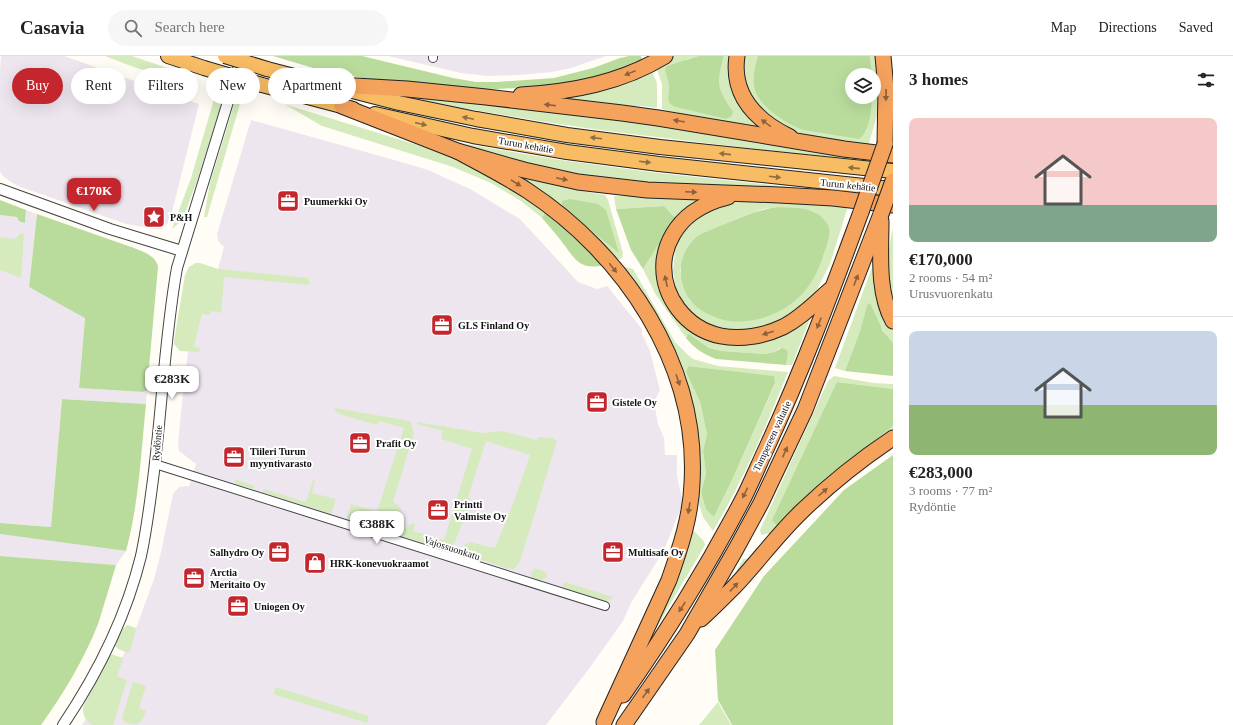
<!DOCTYPE html>
<meta charset="utf-8">
<style>
:root{--surface:#fff;--page:#f6f6f6;--text:#222;--muted:#767676;--line:#e0e0e0;--accent:#c4262e}
body{margin:0;font-family:"Times New Roman",serif;background:var(--page);color:var(--text);height:100vh;display:flex;flex-direction:column;font-size:15px;white-space:nowrap}
*{box-sizing:border-box;margin:0}
p{font-size:13px;color:var(--muted)}
.icon{flex:none;width:22px;height:22px;fill:none;stroke:currentColor;stroke-width:2;stroke-linecap:round;stroke-linejoin:round}
.map{position:relative;flex:1;overflow:hidden}
.side{display:flex;flex-direction:column;background:var(--surface);width:340px}
.side>*{flex:none}
.top-card{position:absolute;left:12px;top:12px;width:380px;height:36px;display:flex;gap:8px}
.controls{position:absolute;left:845px;top:12px;display:grid;gap:8px}
.controls a{display:grid;place-items:center;width:36px;height:36px;border-radius:50%;background:var(--surface);box-shadow:0 4px 16px #0002;font-size:20px}
.price{position:absolute;translate:-50% -34px;padding:0 9px;border-radius:8px;background:#fff;color:#222;font-size:13px;line-height:26px;filter:drop-shadow(0 1px 2px #0008)}
.price::after{content:'';position:absolute;left:50%;top:24px;width:12px;height:9px;margin-left:-6px;background:inherit;clip-path:polygon(0 0,100% 0,50% 100%)}
.price.active{background:var(--accent);color:#fff}
ul{padding:0;list-style:none}
li{display:grid;align-content:center;gap:8px;height:212px;padding:0 16px}
li+li{border-top:1px solid var(--line)}
li span{display:grid;place-items:center;height:124px;border-radius:8px;color:#555}
li>.icon{margin-inline-start:auto}
span .icon{width:72px;height:72px;fill:#fffc;stroke-width:1}
li b{font-size:17px}
h2{display:flex;justify-content:space-between;align-items:center;height:48px;padding:0 16px;font-size:17px}
.chip{padding:0 14px;border-radius:18px;background:var(--surface);box-shadow:0 4px 16px #0002;font-size:14px;line-height:36px}
.chip.active{background:var(--accent);color:#fff}
header{display:flex;align-items:center;gap:24px;box-sizing:border-box;height:56px;padding:0 20px;background:var(--surface);border-bottom:1px solid var(--line)}
header strong{font-size:19px}
nav{display:flex;gap:22px;margin-inline-start:auto;font-size:14px}
.search{width:280px;height:36px;background:var(--page);display:flex;align-items:center;gap:10px;box-sizing:border-box;padding:0 14px;border-radius:22px;color:var(--muted);font-size:15px}
main{display:flex;flex:1;min-height:0}
.map>svg:first-child{display:block}
.industrial{fill:#eee6ef}
.green{fill:#d5ebbd;fill-rule:evenodd}
.forest{fill:#b9dc9c}
.lines{fill:none;stroke-linecap:round;stroke-linejoin:round}
.minor-casing{stroke:#444;stroke-width:10}
.tertiary-casing{stroke:#444;stroke-width:12}
.trunk-casing{stroke:#222;stroke-width:16}
.motorway-casing{stroke:#222;stroke-width:17}
.minor{stroke:#fff;stroke-width:8}
.tertiary{stroke:#fff;stroke-width:10}
.trunk{stroke:#f7bc64;stroke-width:14}
.motorway{stroke:#f5a25d;stroke-width:15}
.trunk-bridge-casing{stroke:#222;stroke-width:16;stroke-linecap:butt}
.motorway-bridge-casing{stroke:#222;stroke-width:17;stroke-linecap:butt}
.trunk-bridge{stroke:#f7bc64;stroke-width:14}
.motorway-bridge{stroke:#f5a25d;stroke-width:15}
.oneway{fill:#8e613b}
.oneway2{fill:#906f3f}
.labels{text-anchor:middle;dominant-baseline:central;stroke-width:4;stroke-linejoin:round;paint-order:stroke}
.street-label{font-size:10px;fill:#111;stroke:#fff}
.poi-label{font-size:10px;font-weight:bold;fill:#111;stroke:#fff;text-anchor:start}
</style>
<header>
<strong>Casavia</strong>
<div class="search"><svg class="icon" aria-label="search" viewBox="0 0 24 24"><circle cx="10" cy="10" r="6"/><path d="M15 15l6 6"/></svg>Search here</div>
<nav><a>Map</a><a>Directions</a><a>Saved</a></nav>
</header>
<main>
<div class="map">
<svg width="893" height="669" viewBox="0 0 893 669">
<rect width="100%" height="100%" fill="#fffdf5"/>
<!-- industrial -->
<g class="industrial">
<path d="M1,0H64L199,48L170,164L166,169L161,173H157L126,168L18,130L8,124L3,120L0,116V16Z"/>
<path d="M388,0H606L571,12L552,16L520,19L487,20L461,17Z"/>
<path d="M251,64L405,107L428,114L470,133L520,163L578,226L597,233L607,230L642,273V278L650,295L660,334L654,346L658,368L664,382L665,399H677V420L683,447L664,494L631,547L623,565L591,610L546,669H82L115,616L136,572L154,523L161,496L173,438L179,431L189,430L196,408L179,395L178,388L184,326L188,296L218,213L224,191L218,185L217,178Z"/>
<path d="M26,154L37,158L29,231L85,261L79,332L142,336L147,334L146,348L62,343L51,471L0,467V159L17,161L18,163L25,167Z"/>
<path d="M0,478L10,479L126,495L116,509L0,500Z"/>
</g>
<!-- green -->
<g class="green">
<path d="M105,0H132L170,13L169,15C152,21 122,6 105,0Z"/>
<path d="M674,0H698L687,3L666,18L669,29L668,43L726,63C731,61 732,60 733,55C716,32 717,26 724,0H731L762,72L697,62L662,53V28L656,11Z"/>
<path d="M743,0H758L754,22L765,49L778,60L786,66L866,76L869,65L872,41H874V19H872L870,0H877L879,41L877,60L868,90L798,79L785,74L749,41L742,14Z"/>
<path d="M651,13L657,27V52L642,50L623,51L535,41Z"/>
<path d="M217,33L225,36L198,122L187,152L179,167L172,173L191,122Z"/>
<path d="M237,39L242,41L207,161H204L210,127Z"/>
<path d="M408,40L632,63L893,104V107L765,94L607,75L545,66L444,49Z"/>
<path d="M286,49H287L414,88L454,102L497,124L546,155L542,162L521,145L491,127L453,111L322,70Z"/>
<path d="M448,85L560,104L658,117L893,142L658,130L559,117Z"/>
<path d="M505,115L582,135L605,139L608,144L623,197L622,202L615,205Z"/>
<path d="M614,140H713L688,153L660,223L712,283L811,260L792,309H786L788,299L780,292L774,296L764,298L722,295L709,292L691,279L686,280V282L656,239L643,213L674,162L664,150L616,153Z"/>
<path d="M742,144H767L848,150L830,208L814,239L804,250L774,268L739,275L712,271L695,261L683,247L676,234L673,214L676,189L681,176L703,157L732,146ZM778,151L815,156L825,164L829,173L824,198L819,211L808,231L797,243L788,250L711,259L690,245L682,229L680,214L691,187L695,182L736,163L763,153Z"/>
<path d="M893,172V255C885,230 887,197 893,172Z"/>
<path d="M21,177L24,178L21,222L0,214V181L15,183Z"/>
<path d="M877,198L890,270L893,275V287L889,283L867,249L860,275L845,315L835,312Z"/>
<path d="M196,207H200L218,213L309,222V229L224,221L221,257L211,255L210,259L202,258L194,290L200,292L199,296L180,295L174,288V285L185,219L189,211Z"/>
<path d="M625,211L633,213L675,286L686,297L693,303L718,310L788,316C766,370 743,425 713,475L703,461L698,445L694,366L620,212ZM688,310L773,320L775,328L733,422L714,461L701,437L706,418L703,395L707,378L700,346L686,316Z"/>
<path d="M834,320L873,327L893,328V333L837,326L819,431L893,370V377L773,477L761,479L760,474L828,325Z"/>
<path d="M335,352L410,365L414,377L393,446L400,451L403,463L385,474L347,462L351,448L377,456L404,372L379,365L377,369L339,358L335,355Z"/>
<path d="M417,366L483,377L502,375L537,384L538,381L553,382L557,385L522,499L519,507L513,514L462,498L464,489L469,486L495,492L514,445L530,399L486,385L468,441L471,444L453,491L450,495L398,479L405,472L414,467L415,468L413,475L444,484L472,393L441,383L443,375L417,368Z"/>
<path d="M235,424H237L255,430L253,433L235,428Z"/>
<path d="M313,424H315L312,437L336,443L331,458L262,436L264,433L306,446Z"/>
<path d="M691,472L703,484L705,489L652,579Z"/>
<path d="M752,502L727,532L743,503Z"/>
<path d="M535,512L546,516L547,519V521L540,525C535,524 530,522 531,516Z"/>
<path d="M565,526L613,541V542L606,545L565,533L562,529Z"/>
<path d="M127,569L136,572V573L130,595L128,597L118,593L115,590L122,574Z"/>
<path d="M111,598L123,602V603L117,620L127,624L113,669H92C86,665 83,660 83,653C83,649 107,603 111,598Z"/>
<path d="M133,626L146,630L139,652L146,655L143,662L138,668C131,669 125,668 122,662Z"/>
<path d="M276,631L369,660L367,667L273,638Z"/>
<path d="M718,646L731,669H699Z"/>
</g>
<!-- forest -->
<g class="forest">
<path d="M273,0H362L453,22L476,26H496L554,22L593,12L620,2L629,0H641L642,5L622,15L553,30L497,33L452,32L384,26L320,14Z"/>
<path d="M698,0H724C717,26 716,32 733,55C733,60 731,61 726,63L676,51L670,48L668,43L669,29L665,14L667,10Z"/>
<path d="M758,0H870L872,19H852V41H872C871,54 871,75 859,83L804,74C787,69 760,51 755,34C752,23 755,10 758,0Z"/>
<path d="M570,143L598,148L606,154L619,197L565,153L562,149V145Z"/>
<path d="M0,144L26,154L25,167L19,165L17,161L0,159Z"/>
<path d="M664,150L675,162L643,213L631,194L616,153Z"/>
<path d="M778,151C789,152 804,151 814,156C820,158 829,167 829,173C830,178 828,184 827,188C821,209 813,229 797,243C779,259 753,268 729,265C717,263 698,255 690,244C676,225 678,200 694,183C699,178 706,176 713,173C734,164 755,154 778,151Z"/>
<path d="M546,155L604,209C580,215 575,203 562,186C556,178 549,170 542,162Z"/>
<path d="M37,158L134,192C144,196 156,200 158,211L147,334L143,336L79,332L85,262L29,231Z"/>
<path d="M870,247L883,275L893,287V320L845,315L860,275L867,249Z"/>
<path d="M688,278L691,279L709,292L722,295L764,298L774,296L782,292L787,294L788,299L786,309L716,303C703,298 694,292 686,282Z"/>
<path d="M688,310L774,320L775,327L733,422L714,461L706,453L701,436L706,418L703,395L707,378L700,346L686,316Z"/>
<path d="M837,326L893,333V370L819,431L778,471L772,464Z"/>
<path d="M62,343L146,348C141,397 139,447 126,495L0,478V467L51,471Z"/>
<path d="M893,399V669H732L718,644L715,594L764,520L844,434Z"/>
<path d="M0,500L116,509C110,529 104,549 98,568C84,604 63,638 41,669H0Z"/>
</g>
<g class="lines">
<!-- minor casing -->
<g class="minor-casing">
<g id="minor">
<path d="M433,2V0"/>
<path d="M155,408L605,550"/>
</g>
</g>
<!-- tertiary casing -->
<g class="tertiary-casing">
<g id="tertiary">
<path d="M0,133L110,173L182,195"/>
<path d="M63,669C98,617 126,561 141,500C146,477 149,454 152,431C162,358 164,284 177,212L242,0"/>
</g>
</g>
<!-- trunk casing -->
<g class="trunk-casing">
<g id="trunk">
<path d="M168,0L204,12"/>
<path d="M267,13L399,47L476,63L567,79L660,91L893,115"/>
<path d="M262,29L353,53"/>
<path d="M375,58L473,80L567,96L659,108L893,133"/>
</g>
</g>
<!-- motorway casing -->
<g class="motorway-casing">
<g id="motorway">
<path d="M737,0C731,40 757,65 790,81"/>
<path d="M883,0L886,33L885,88"/>
<path d="M321,28L407,33L486,41L622,57L658,62L844,93L893,99"/>
<path d="M521,39C571,36 621,27 665,0"/>
<path d="M342,50L457,95L524,114L578,126L647,134L779,139L833,142L893,149"/>
<path d="M457,95C481,108 505,120 528,135C624,198 699,309 692,427C691,460 680,493 669,524L604,666"/>
<path d="M728,141C715,144 703,149 692,157C677,168 666,186 664,205C661,240 686,273 721,280C741,284 764,280 783,271C801,262 815,247 830,234"/>
<path d="M881,165C881,196 877,237 893,265"/>
<path d="M701,563C712,553 723,542 734,531C757,507 776,480 801,456C829,429 860,404 893,382"/>
<path d="M623,639C668,575 708,510 744,441C752,425 759,408 767,391C802,315 832,235 861,156"/>
<path d="M624,669L687,578L736,493L761,447L805,354L881,158"/>
</g>
</g>
<!-- minor -->
<use href="#minor" class="minor"/>
<!-- tertiary -->
<use href="#tertiary" class="tertiary"/>
<!-- trunk -->
<use href="#trunk" class="trunk"/>
<!-- motorway -->
<use href="#motorway" class="motorway"/>
<!-- trunk-bridge casing -->
<g class="trunk-bridge-casing">
<g id="trunk-bridge">
<path d="M225,0L267,13"/>
<path d="M204,12L262,29"/>
</g>
</g>
<!-- motorway-bridge casing -->
<g class="motorway-bridge-casing">
<g id="motorway-bridge">
<path d="M861,156L885,88"/>
<path d="M881,158L893,125"/>
</g>
</g>
<!-- trunk-bridge -->
<use href="#trunk-bridge" class="trunk-bridge"/>
<!-- motorway-bridge -->
<use href="#motorway-bridge" class="motorway-bridge"/>
</g>
<!-- one-way arrows -->
<defs><path id="oneway-solid" d="M-6-.8H1V-3.2L6.5 0L1 3.2V.8H-6Z"/></defs>
<g class="oneway">
<use href="#oneway-solid" transform="translate(630 17) rotate(158)"/>
<use href="#oneway-solid" transform="translate(886 39) rotate(91)"/>
<use href="#oneway-solid" transform="translate(550 49) rotate(-173)"/>
<use href="#oneway-solid" transform="translate(679 65) rotate(-170)"/>
<use href="#oneway-solid" transform="translate(766 67) rotate(-144)"/>
<use href="#oneway-solid" transform="translate(562 123) rotate(12)"/>
<use href="#oneway-solid" transform="translate(516 127) rotate(32)"/>
<use href="#oneway-solid" transform="translate(691 136) rotate(3)"/>
<use href="#oneway-solid" transform="translate(613 212) rotate(51)"/>
<use href="#oneway-solid" transform="translate(856 224) rotate(-69)"/>
<use href="#oneway-solid" transform="translate(666 225) rotate(-102)"/>
<use href="#oneway-solid" transform="translate(819 267) rotate(112)"/>
<use href="#oneway-solid" transform="translate(768 277) rotate(162)"/>
<use href="#oneway-solid" transform="translate(678 324) rotate(71)"/>
<use href="#oneway-solid" transform="translate(785 396) rotate(-65)"/>
<use href="#oneway-solid" transform="translate(823 436) rotate(-42)"/>
<use href="#oneway-solid" transform="translate(745 437) rotate(116)"/>
<use href="#oneway-solid" transform="translate(689 452) rotate(99)"/>
<use href="#oneway-solid" transform="translate(734 531) rotate(-47)"/>
<use href="#oneway-solid" transform="translate(682 551) rotate(123)"/>
<use href="#oneway-solid" transform="translate(646 637) rotate(-55)"/>
</g>
<g class="oneway2">
<use href="#oneway-solid" transform="translate(468 62) rotate(-168)"/>
<use href="#oneway-solid" transform="translate(421 68) rotate(13)"/>
<use href="#oneway-solid" transform="translate(596 82) rotate(-173)"/>
<use href="#oneway-solid" transform="translate(725 98) rotate(-174)"/>
<use href="#oneway-solid" transform="translate(645 106) rotate(7)"/>
<use href="#oneway-solid" transform="translate(854 112) rotate(-174)"/>
<use href="#oneway-solid" transform="translate(775 121) rotate(7)"/>
</g>
<!-- icons -->
<defs>
<g id="office-square" transform="scale(1.15)"><rect x="-9" y="-9" width="18" height="18" rx="4" fill="#c4262e" stroke="#fff"/><path d="M-6-3h4V-5.5h4V-3h4V5H-6ZM-1-4.5V-3h2v-1.5ZM-6 0V1H6V0Z" fill="#fff"/></g>
<g id="sight-square" transform="scale(1.15)"><rect x="-9" y="-9" width="18" height="18" rx="4" fill="#c4262e" stroke="#fff"/><path d="M0-6L1.8-2.2L6-1.7L2.9 1.2L3.7 5.4L0 3.3L-3.7 5.4L-2.9 1.2L-6-1.7L-1.8-2.2Z" fill="#fff"/></g>
<g id="shop-square" transform="scale(1.15)"><rect x="-9" y="-9" width="18" height="18" rx="4" fill="#c4262e" stroke="#fff"/><path d="M-5-2.5h2.3a2.7 3.5 0 0 1 5.4 0H5L5.5 6h-11ZM-1.5-2.5h3a1.5 2.3 0 0 0-3 0Z" fill="#fff"/></g>
</defs>
<g fill-rule="evenodd">
<use href="#office-square" x="288" y="145"/>
<use href="#sight-square" x="154" y="161"/>
<use href="#office-square" x="442" y="269"/>
<use href="#office-square" x="597" y="346"/>
<use href="#office-square" x="360" y="387"/>
<use href="#office-square" x="234" y="401"/>
<use href="#office-square" x="438" y="454"/>
<use href="#office-square" x="279" y="496"/>
<use href="#office-square" x="613" y="496"/>
<use href="#shop-square" x="315" y="507"/>
<use href="#office-square" x="194" y="522"/>
<use href="#office-square" x="238" y="550"/>
</g>
<g class="labels">
<!-- street labels -->
<g class="street-label">
<text transform="translate(526 89) rotate(10)">Turun kehätie</text>
<text transform="translate(848 129) rotate(6)">Turun kehätie</text>
<text transform="translate(772 380) rotate(-65)">Tampereen valtatie</text>
<text transform="translate(157 387) rotate(-85)">Rydöntie</text>
<text transform="translate(452 492) rotate(18)">Vajossuonkatu</text>
</g>
<!-- poi labels -->
<g class="poi-label">
<text x="304" y="145">Puumerkki Oy</text>
<text x="170" y="161">P&amp;H</text>
<text x="458" y="269">GLS Finland Oy</text>
<text x="612" y="346">Gistele Oy</text>
<text x="376" y="387">Prafit Oy</text>
<text x="250" y="395">Tiileri Turun<tspan x="250" dy="12">myyntivarasto</tspan></text>
<text x="454" y="448">Printti<tspan x="454" dy="12">Valmiste Oy</tspan></text>
<text x="264" y="496" text-anchor="end">Salhydro Oy</text>
<text x="628" y="496">Multisafe Oy</text>
<text x="330" y="507">HRK-konevuokraamot</text>
<text x="210" y="516">Arctia<tspan x="210" dy="12">Meritaito Oy</tspan></text>
<text x="254" y="550">Uniogen Oy</text>
</g>
</g>
</svg>
<div class="controls">
<a><svg class="icon" aria-label="layers" viewBox="0 0 24 24"><path d="M12 4l9 5-9 5-9-5zM3 14l9 5 9-5"/></svg></a>
</div>
<b class="price active" style="left:94px;top:156px">€170K</b>
<b class="price" style="left:172px;top:344px">€283K</b>
<b class="price" style="left:377px;top:489px">€388K</b>
<div class="top-card">
<a class="chip active">Buy</a>
<a class="chip">Rent</a>
<a class="chip">Filters</a>
<a class="chip">New</a>
<a class="chip">Apartment</a>
</div>
</div>
<section class="side">
<h2>3 homes<svg class="icon" aria-label="filters" viewBox="0 0 24 24"><path d="M4 7h16M4 17h16"/><circle cx="9" cy="7" r="2"/><circle cx="15" cy="17" r="2"/></svg></h2>
<ul>
<li><span style="background:linear-gradient(#f6c9c9 70%,#7fa58c 0)"><svg class="icon" aria-label="home" viewBox="0 0 24 24"><path d="M3 11l9-7 9 7M6 9v11h12V9"/></svg></span><div><b>€170,000</b><p>2 rooms · 54 m²</p><p>Urusvuorenkatu</p></div></li>
<li><span style="background:linear-gradient(#c9d6e8 60%,#8fb573 0)"><svg class="icon" aria-label="home" viewBox="0 0 24 24"><path d="M3 11l9-7 9 7M6 9v11h12V9"/></svg></span><div><b>€283,000</b><p>3 rooms · 77 m²</p><p>Rydöntie</p></div></li>
</ul>
</section>
</main>
